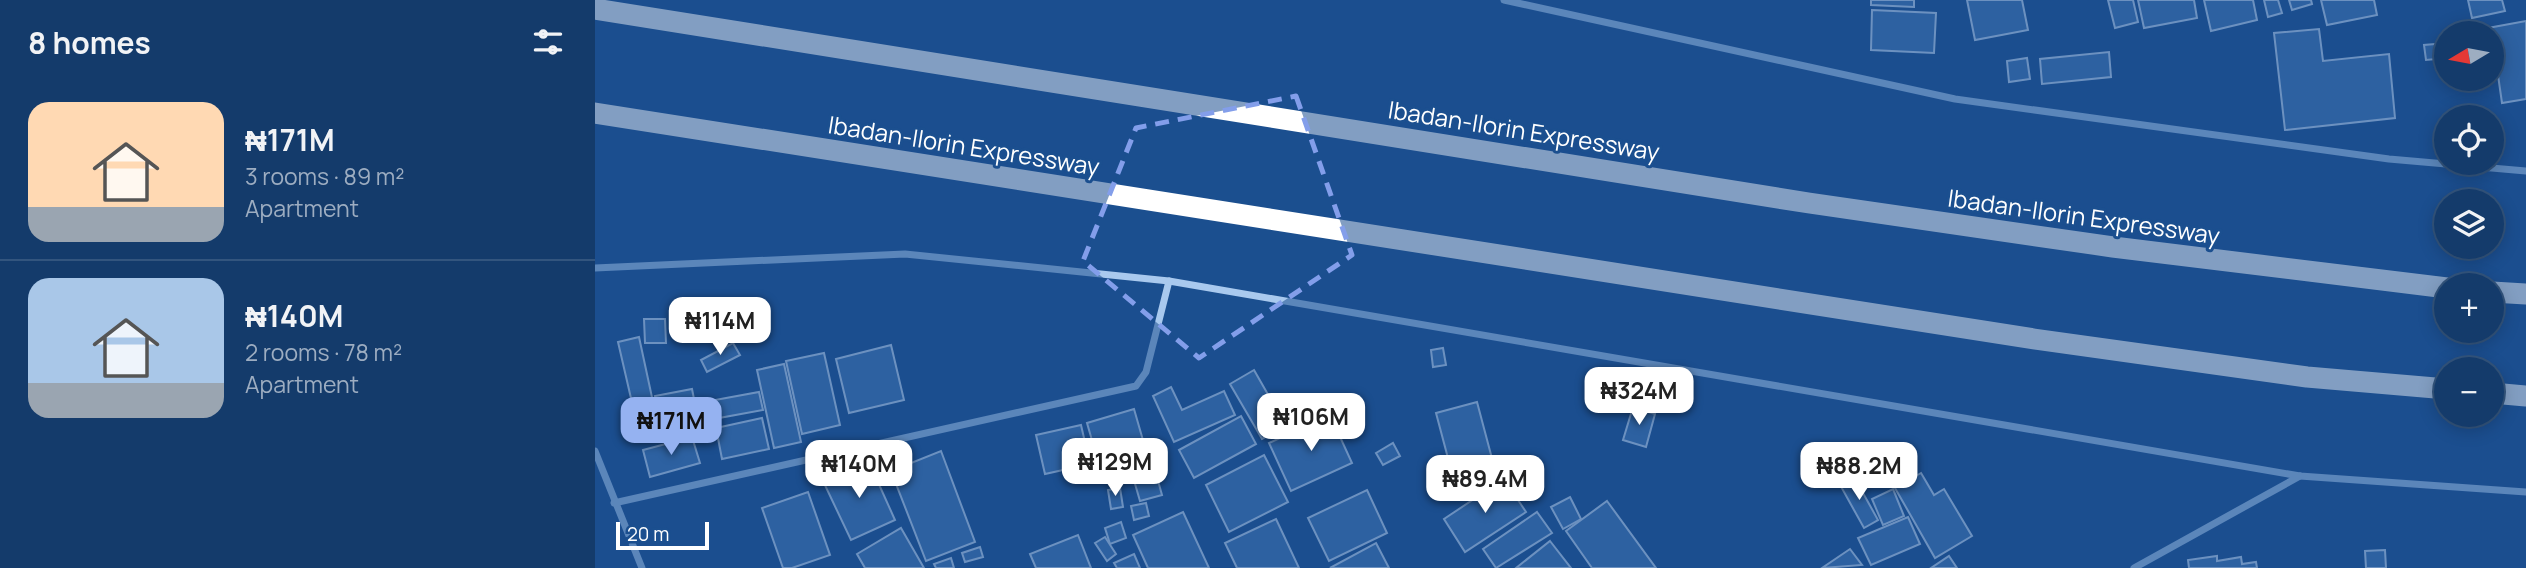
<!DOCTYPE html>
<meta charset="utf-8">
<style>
:root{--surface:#143b6b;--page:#214673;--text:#f1f3f6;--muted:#9dadc1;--line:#33557e;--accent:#95b2f1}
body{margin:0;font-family:Manrope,sans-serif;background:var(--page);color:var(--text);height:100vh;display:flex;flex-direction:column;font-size:26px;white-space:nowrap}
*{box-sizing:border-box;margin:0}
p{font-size:23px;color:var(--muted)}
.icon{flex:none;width:38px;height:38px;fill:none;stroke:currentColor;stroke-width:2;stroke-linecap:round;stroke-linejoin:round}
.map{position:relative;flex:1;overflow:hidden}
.panel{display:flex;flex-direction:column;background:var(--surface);width:595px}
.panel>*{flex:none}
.needle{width:46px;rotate:260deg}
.controls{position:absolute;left:1839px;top:21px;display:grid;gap:14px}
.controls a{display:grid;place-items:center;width:70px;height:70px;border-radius:50%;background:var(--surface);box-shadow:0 4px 18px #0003,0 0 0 2px var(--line);font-size:35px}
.scale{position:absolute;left:21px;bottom:18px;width:93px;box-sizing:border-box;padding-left:7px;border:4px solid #fff;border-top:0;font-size:19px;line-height:24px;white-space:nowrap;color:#fff;-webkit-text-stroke:5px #1b4f8f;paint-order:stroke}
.price{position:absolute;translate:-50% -60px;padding:0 16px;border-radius:14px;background:#fff;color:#222;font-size:23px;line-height:46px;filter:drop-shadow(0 2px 4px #0008)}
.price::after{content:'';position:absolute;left:50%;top:42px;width:21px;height:16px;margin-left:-10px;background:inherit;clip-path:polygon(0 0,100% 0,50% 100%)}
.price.on{background:var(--accent);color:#111}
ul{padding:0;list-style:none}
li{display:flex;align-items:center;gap:21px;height:175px;padding:0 28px}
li+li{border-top:2px solid var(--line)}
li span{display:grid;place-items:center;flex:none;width:196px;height:140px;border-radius:21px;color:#555}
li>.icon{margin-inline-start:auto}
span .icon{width:84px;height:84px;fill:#fffc;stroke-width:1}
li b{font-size:30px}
h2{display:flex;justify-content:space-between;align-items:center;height:84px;padding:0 28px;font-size:30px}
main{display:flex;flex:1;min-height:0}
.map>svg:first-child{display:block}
.building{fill:#4478b7;stroke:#cfe3fa;stroke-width:2}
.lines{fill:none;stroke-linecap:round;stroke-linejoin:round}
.minor{stroke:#a9c9ee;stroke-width:7}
.motorway{stroke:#fff;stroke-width:21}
.marked{fill:none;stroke:#839eea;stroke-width:5;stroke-dasharray:14 9;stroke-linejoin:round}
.labels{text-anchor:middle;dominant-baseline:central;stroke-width:6;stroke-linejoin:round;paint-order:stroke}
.street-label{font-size:24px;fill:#fff;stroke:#1b4f8f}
</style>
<main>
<section class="panel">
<h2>8 homes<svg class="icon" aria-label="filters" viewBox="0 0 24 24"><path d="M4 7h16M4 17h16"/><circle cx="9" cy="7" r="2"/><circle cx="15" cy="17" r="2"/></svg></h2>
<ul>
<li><span style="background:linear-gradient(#ffd9b3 75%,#9aa5b1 0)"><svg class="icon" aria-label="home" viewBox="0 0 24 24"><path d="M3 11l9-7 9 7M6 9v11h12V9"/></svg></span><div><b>₦171M</b><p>3 rooms · 89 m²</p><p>Apartment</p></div></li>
<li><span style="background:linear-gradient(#a9c7e8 75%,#9aa5b1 0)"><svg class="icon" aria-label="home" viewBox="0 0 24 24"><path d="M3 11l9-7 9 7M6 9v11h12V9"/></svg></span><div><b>₦140M</b><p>2 rooms · 78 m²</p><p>Apartment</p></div></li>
</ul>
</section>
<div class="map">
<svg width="1931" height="568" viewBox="0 0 1931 568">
<rect width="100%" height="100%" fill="#1b4f8f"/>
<!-- building -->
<g class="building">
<path d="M1276,0H1319V7L1276,5Z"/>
<path d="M1372,0H1427L1433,30L1380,40Z"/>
<path d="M1513,0H1538L1543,22L1520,28Z"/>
<path d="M1543,0H1599L1602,18L1549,28Z"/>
<path d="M1609,0H1658L1662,20L1616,31Z"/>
<path d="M1669,0H1683L1687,13L1673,17Z"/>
<path d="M1694,0H1716L1717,4L1697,10Z"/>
<path d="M1726,0H1779L1782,15L1732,25Z"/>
<path d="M1873,0H1907L1910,11L1877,18Z"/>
<path d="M1277,10L1341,13L1339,53L1276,50Z"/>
<path d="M1931,21V99L1907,103L1897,33L1893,28Z"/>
<path d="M1724,29L1728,61L1794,54L1800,118L1690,130L1679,33Z"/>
<path d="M1852,43V58L1831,60L1829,45Z"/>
<path d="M1514,52L1516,77L1447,84L1445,59Z"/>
<path d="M1432,58L1435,79L1414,82L1412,61Z"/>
<path d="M49,319H70L71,343H50Z"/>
<path d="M44,337L58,402L38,407L23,342Z"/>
<path d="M138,343L145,355L112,372L106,360Z"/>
<path d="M296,345L309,400L254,413L241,359Z"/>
<path d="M848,348L851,365L838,367L836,350Z"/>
<path d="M229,353L245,425L207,434L191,361Z"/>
<path d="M189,364L206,442L179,448L162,370Z"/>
<path d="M659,370L687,419L676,426L680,432L667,439L635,384Z"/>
<path d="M576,387L587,410L629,391L640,415L579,442L558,396Z"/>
<path d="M97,389L105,429L69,436L60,396Z"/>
<path d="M164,392L168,410L124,418L120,400Z"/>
<path d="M882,402L899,466L858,477L841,413Z"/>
<path d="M1038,407L1060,414L1051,447L1028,440Z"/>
<path d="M539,409L556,468L509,482L492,423Z"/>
<path d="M735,415L757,463L696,491L674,443Z"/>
<path d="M646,416L661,444L599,478L584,450Z"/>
<path d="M167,418L174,449L127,459L121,428Z"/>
<path d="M486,425L495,464L450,474L441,435Z"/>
<path d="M97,437L105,463L55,477L48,450Z"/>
<path d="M798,443L805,456L788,465L781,453Z"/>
<path d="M346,451L380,542L331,561L296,471Z"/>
<path d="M669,455L693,502L634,532L611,485Z"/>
<path d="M273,460L300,520L256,540L228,481Z"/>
<path d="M560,470L567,495L545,501L538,477Z"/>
<path d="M1326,473L1339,495L1349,489L1377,536L1340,558L1300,488Z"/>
<path d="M1258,475L1283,520L1269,528L1244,483Z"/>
<path d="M909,479L931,512L870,552L849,519Z"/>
<path d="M525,488L528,507L516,509L513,490Z"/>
<path d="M1298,489L1309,516L1288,525L1277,499Z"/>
<path d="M772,490L792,533L734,561L713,518Z"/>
<path d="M213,492L235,555L197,568H188L167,508Z"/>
<path d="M975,497L986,519L968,529L956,507Z"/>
<path d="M1012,501L1061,568H997L971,531Z"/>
<path d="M551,503L554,516L539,520L536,506Z"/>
<path d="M588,512L614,568H553L538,535Z"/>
<path d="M942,512L957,533L901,568L888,549Z"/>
<path d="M1313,517L1325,544L1276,565L1263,538Z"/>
<path d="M681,519L704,568H642L630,543Z"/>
<path d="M526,522L531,538L515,544L510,528Z"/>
<path d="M306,528L329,568H270L262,554Z"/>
<path d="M483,535L496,568H441L435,554Z"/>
<path d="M510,537L521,554L512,561L500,543Z"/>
<path d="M955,541L976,568H921Z"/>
<path d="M781,543L794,568H735Z"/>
<path d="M385,547L388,557L370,562L367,553Z"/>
<path d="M1255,549L1267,565L1227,568Z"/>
<path d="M1790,550L1791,568H1771L1770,551Z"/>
<path d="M539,554L545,568H522L519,563Z"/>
<path d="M1354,556L1362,568H1336Z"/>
<path d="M1622,556V561L1646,557L1647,564L1661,562L1662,568H1594L1593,560Z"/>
<path d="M356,558L359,568H341L339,564Z"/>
</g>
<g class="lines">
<!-- minor -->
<g class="minor">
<path d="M909,0L1360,99L1794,159L1931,171"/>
<path d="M0,268L310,254L574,281L1705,476L1931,492"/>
<path d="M0,451L47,568"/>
<path d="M19,503L541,386L551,372L574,281"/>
<path d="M1539,568L1705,476"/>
</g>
<!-- motorway -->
<g class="motorway">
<path d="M0,9L1214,203L1518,247L1852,288"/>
<path d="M0,113L1439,339L1712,377L1852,389"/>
<path d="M1897,292L1931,294"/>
<path d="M1897,393L1931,396"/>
</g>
</g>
<!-- marked area -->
<path d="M0 0H1931V568H0ZM701,96L757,255L604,358L488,261L541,128Z" fill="#1b4f8f" fill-opacity=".55" fill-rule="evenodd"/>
<path class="marked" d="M701,96L757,255L604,358L488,261L541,128Z"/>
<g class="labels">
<!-- street labels -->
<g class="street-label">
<text transform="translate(929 130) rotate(9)">Ibadan-Ilorin Expressway</text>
<text transform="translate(369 145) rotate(9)">Ibadan-Ilorin Expressway</text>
<text transform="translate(1489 216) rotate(8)">Ibadan-Ilorin Expressway</text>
</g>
</g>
</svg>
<div class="controls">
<a><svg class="needle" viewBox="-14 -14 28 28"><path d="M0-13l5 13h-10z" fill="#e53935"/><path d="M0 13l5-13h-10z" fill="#9dadc1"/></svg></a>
<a><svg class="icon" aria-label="locate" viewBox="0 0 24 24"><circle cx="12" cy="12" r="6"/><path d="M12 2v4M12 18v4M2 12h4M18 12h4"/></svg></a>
<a><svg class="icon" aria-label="layers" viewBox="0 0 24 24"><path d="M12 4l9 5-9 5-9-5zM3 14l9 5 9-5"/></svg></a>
<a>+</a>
<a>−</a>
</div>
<div class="scale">20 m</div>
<b class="price" style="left:125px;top:357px">₦114M</b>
<b class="price" style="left:1044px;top:427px">₦324M</b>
<b class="price" style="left:716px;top:453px">₦106M</b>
<b class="price on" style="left:76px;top:457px">₦171M</b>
<b class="price" style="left:520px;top:498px">₦129M</b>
<b class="price" style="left:264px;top:500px">₦140M</b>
<b class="price" style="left:1264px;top:502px">₦88.2M</b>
<b class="price" style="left:890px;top:515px">₦89.4M</b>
</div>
</main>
